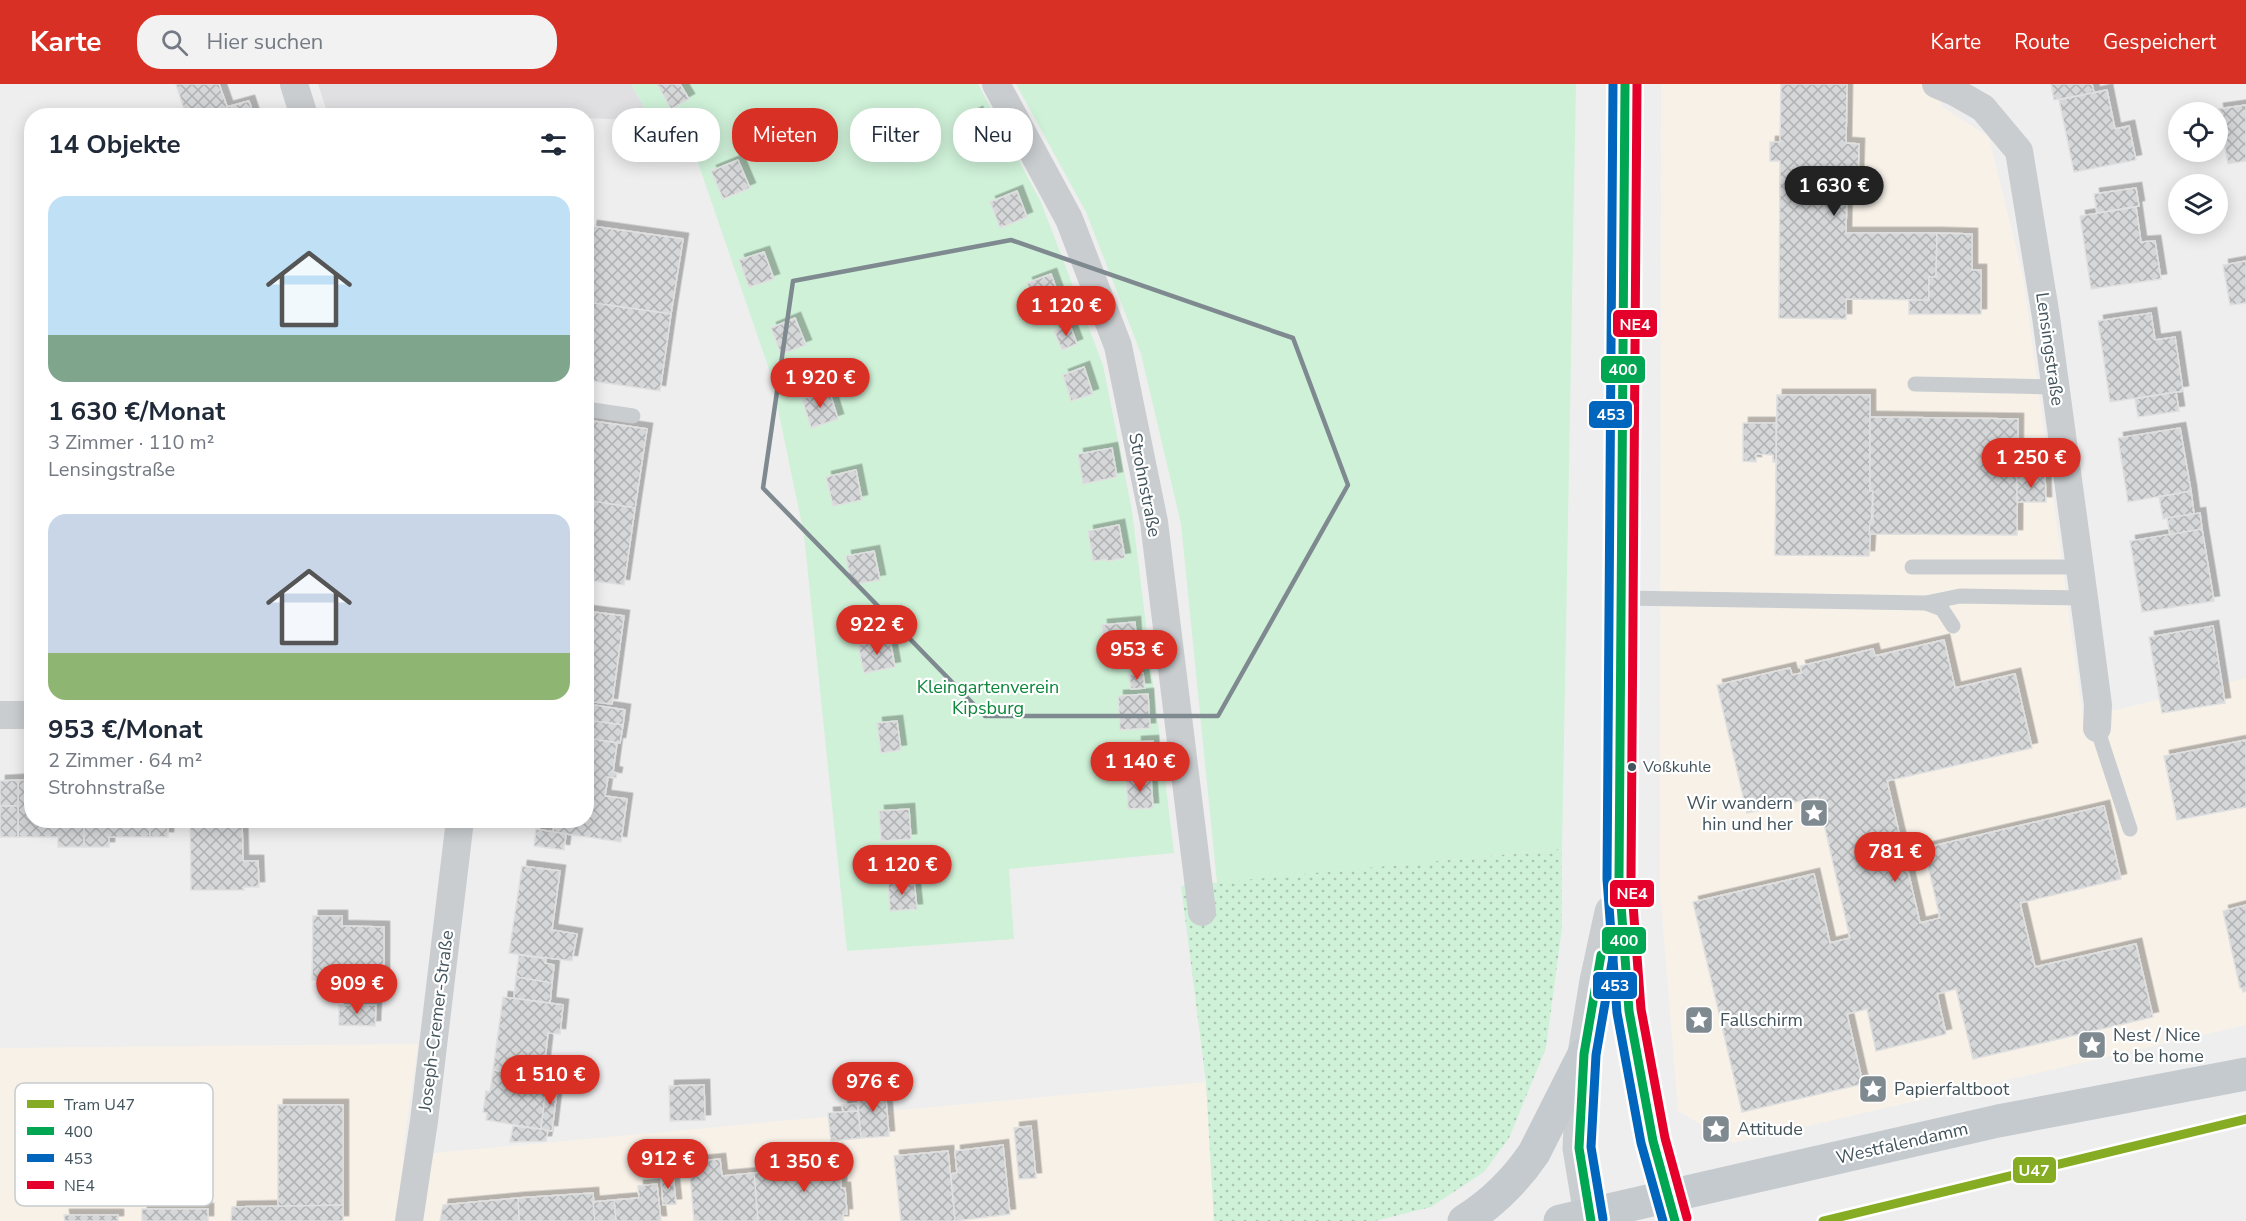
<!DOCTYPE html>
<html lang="de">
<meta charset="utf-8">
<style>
:root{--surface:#fff;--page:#f2f2f3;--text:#1f2937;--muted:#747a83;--accent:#d93025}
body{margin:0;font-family:"Nunito Sans",sans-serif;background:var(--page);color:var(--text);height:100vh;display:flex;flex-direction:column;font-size:22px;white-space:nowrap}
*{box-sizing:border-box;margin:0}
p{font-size:20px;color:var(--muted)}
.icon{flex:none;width:33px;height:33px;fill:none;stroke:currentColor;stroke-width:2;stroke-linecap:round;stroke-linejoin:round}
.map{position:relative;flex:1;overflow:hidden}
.details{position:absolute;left:24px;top:24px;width:570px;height:720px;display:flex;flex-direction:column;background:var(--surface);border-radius:24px;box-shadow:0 3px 15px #0003}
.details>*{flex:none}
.hud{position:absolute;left:612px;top:24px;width:570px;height:54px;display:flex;gap:12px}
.controls{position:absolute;left:2168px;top:18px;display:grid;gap:12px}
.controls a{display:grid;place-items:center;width:60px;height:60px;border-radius:50%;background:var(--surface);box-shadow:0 3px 15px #0003;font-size:30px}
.price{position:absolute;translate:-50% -51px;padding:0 14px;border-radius:21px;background:var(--accent);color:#fff;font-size:20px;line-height:39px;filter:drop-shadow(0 2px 3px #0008)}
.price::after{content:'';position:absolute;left:50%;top:36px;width:18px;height:14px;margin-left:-9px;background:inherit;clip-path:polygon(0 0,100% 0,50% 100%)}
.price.current{background:#222;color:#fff}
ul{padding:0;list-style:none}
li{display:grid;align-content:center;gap:12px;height:318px;padding:0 24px}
li span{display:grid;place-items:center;height:186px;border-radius:18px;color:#555}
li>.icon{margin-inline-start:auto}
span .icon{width:108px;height:108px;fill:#fffc;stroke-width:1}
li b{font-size:26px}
h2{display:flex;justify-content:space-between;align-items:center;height:72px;padding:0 24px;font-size:26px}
.tag{padding:0 21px;border-radius:24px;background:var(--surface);box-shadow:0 3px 15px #0003;font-size:21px;line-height:54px}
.tag.current{background:var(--accent);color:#fff}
header{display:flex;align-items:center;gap:36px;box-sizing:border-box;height:84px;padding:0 30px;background:var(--accent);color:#fff}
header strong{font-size:28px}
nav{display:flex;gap:33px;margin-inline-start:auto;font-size:21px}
.search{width:420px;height:54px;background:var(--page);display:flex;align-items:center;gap:15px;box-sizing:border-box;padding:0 21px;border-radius:24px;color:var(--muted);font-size:22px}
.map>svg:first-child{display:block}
.commercial{fill:#f7f1e8}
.education{fill:#e0dfe1}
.green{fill:#cff1d8}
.park{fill:url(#park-dots)}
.building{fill:url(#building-cross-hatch);stroke:#e0e0e1;stroke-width:1.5;filter:url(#shadow)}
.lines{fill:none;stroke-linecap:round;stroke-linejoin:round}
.lane{stroke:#c9cdcf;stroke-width:15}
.street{stroke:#c9cdcf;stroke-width:28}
.secondary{stroke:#caced0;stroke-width:33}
.primary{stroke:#c4cace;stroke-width:33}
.bus-1-casing{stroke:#fff;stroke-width:14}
.bus-2-casing{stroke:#fff;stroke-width:14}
.bus-3-casing{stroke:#fff;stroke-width:14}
.bus-1{stroke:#00a651;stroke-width:9}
.bus-2{stroke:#0065bd;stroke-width:9}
.bus-3{stroke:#e4002b;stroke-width:9}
.tram-1-casing{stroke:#fff;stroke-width:14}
.tram-1{stroke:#86ac24;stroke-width:9}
.marked{fill:none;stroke:#7f8a90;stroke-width:4.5;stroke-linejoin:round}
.bus-dot{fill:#43545d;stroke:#fff;stroke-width:2}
.labels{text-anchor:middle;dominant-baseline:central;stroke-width:4.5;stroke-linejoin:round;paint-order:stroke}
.bus-label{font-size:16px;fill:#43545d;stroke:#fff;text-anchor:start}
.street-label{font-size:18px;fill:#43545d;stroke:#fff}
.park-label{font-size:18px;fill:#0c863a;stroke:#fff}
.poi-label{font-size:18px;fill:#43545d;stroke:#fff;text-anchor:start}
.key{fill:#fff;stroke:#c7ccce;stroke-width:1.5}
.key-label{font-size:16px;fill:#43545d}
.line-badge{stroke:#fff;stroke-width:2}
.badge-label{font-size:16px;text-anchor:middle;font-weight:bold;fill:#fff}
</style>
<header>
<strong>Karte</strong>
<div class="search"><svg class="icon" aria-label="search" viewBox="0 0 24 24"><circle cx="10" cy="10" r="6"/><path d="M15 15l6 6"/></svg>Hier suchen</div>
<nav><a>Karte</a><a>Route</a><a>Gespeichert</a></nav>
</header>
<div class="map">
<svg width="2246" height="1137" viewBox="0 0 2246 1137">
<defs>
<pattern id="park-dots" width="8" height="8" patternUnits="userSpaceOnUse" patternTransform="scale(1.5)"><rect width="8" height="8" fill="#cff1d8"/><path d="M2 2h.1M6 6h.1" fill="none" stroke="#aac6b2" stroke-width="1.8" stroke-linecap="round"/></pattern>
<pattern id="building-cross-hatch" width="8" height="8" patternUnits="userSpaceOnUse" patternTransform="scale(1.5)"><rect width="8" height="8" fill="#d6d7d8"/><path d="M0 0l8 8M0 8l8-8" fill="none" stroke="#afb1b2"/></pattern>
<filter id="shadow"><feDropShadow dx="5.5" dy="-5.5" stdDeviation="0" flood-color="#0004"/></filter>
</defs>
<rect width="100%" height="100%" fill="#efeeee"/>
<!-- commercial -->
<g class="commercial">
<path d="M1661,0H1940L1941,22L1989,53L2023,192L2083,634L2246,594V941L1733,1059L1678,1027L1660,806Z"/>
<path d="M418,960L402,1072L1206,998L1214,1137H0V964Z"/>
</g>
<!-- education -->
<path class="education" d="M318,0H631L652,37L587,34L586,32L413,31L410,24L386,31H328Z"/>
<!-- green -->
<g class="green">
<path d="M631,0H978L1041,118L1103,281L1132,427L1174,769L1009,785L1014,855L847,867L804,451L771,291L695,70L678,40L652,37Z"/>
<path d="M1016,0H1576L1562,765L1217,799L1181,440L1141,270L1086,128Z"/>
</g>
<!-- park -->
<path class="park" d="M1562,765V844L1546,964L1509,1054L1484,1088L1431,1123L1375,1137H1214L1206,998L1181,802Z"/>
<!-- building -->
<g class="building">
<path d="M176,0H219L228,25L208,32H186Z"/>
<path d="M657,0H680L689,15L671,25Z"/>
<path d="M1781,0H1847L1846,59L1859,60L1858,97H1847L1846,149H1937L1936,193H1929V216L1846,215V235L1779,234L1780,77H1770V58H1780Z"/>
<path d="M2051,0H2092L2094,9L2054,16Z"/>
<path d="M2107,6L2115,45L2129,42L2136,76L2074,88L2059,16Z"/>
<path d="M249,17L254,32H220L219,28L228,25L227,23Z"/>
<path d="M2246,21V77L2228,80L2218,25Z"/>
<path d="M977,28L992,55L967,69L953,42Z"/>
<path d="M738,76L750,104L723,115L711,87Z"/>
<path d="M2136,104L2139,122L2097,129L2094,110Z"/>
<path d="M1017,107L1027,133L1000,144L990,118Z"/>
<path d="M2136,123L2141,158L2155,157L2161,195L2091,205L2080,132Z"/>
<path d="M592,142L683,155L671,230L586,218V180Z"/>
<path d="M1937,149L1972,150V186H1981V230H1909V216H1929V193H1936Z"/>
<path d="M764,168L774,195L749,203L739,176Z"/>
<path d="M2246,177V219L2230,221L2223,181Z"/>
<path d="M1051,190L1062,220L1038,229L1027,199Z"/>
<path d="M586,218L671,230L660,307L586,296Z"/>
<path d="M2151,229L2155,256L2175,253L2183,307L2110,318L2098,237Z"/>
<path d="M795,234L806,261L781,270L771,244Z"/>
<path d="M1070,241L1077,260L1062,266L1054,247Z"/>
<path d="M1084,283L1093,310L1071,317L1063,291Z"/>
<path d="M829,306L838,335L811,344L802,315Z"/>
<path d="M2176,308L2179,327L2138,333L2135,315Z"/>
<path d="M1777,311H1870V407H1873L1869,472L1775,471Z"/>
<path d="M1870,333L2018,335L2017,451L1869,450L1870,439H1873V407H1870Z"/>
<path d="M586,336L647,345L635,424L586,416Z"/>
<path d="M1743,339H1776V378H1773V371L1756,370V378L1743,377Z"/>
<path d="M2180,344L2191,407L2128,418L2118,354Z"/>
<path d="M1112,364L1117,393L1083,400L1078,370Z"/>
<path d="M856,386L862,416L833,422L826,393Z"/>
<path d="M2017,392H2045L2046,418H2017Z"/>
<path d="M2191,407L2194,430L2163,435L2159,413Z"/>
<path d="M586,416L635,424L624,501L586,496Z"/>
<path d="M2200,429L2202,445L2170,451L2167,434Z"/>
<path d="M1119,441L1125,474L1107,477V475L1093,477L1088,447Z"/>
<path d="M2202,445L2214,517L2142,528L2130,457Z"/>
<path d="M874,467L880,496L851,501L846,472Z"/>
<path d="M586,527L624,532L612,620L586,617Z"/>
<path d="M1135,538L1137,567L1104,570L1102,541Z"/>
<path d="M2213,542L2225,619L2162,629L2149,553Z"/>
<path d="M890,556L895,583L864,589L858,561Z"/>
<path d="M1944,556L1955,604L2015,590L2032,664L1887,697L1920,839L1940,834L1924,764L2104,722L2121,795L2020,819L2035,883L2136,860L2153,933L1973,975L1956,905L1937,910L1946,950L1876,967L1867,925L1847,930L1863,1000L1742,1028L1693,818L1814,790L1830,859L1850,854L1818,713L1747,729L1717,601L1790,584L1792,591L1802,589L1800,582L1873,565L1875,572Z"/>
<path d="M1143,589L1145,604L1131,605L1129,591Z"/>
<path d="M1148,610L1150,644L1120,646L1118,612Z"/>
<path d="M587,620L625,626L623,641L586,636Z"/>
<path d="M586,636L623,641L620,659L586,654Z"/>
<path d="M897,637L901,666L881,669L877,639Z"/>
<path d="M586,654L617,659L613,688L617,689L616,694L608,693L605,712L627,715L621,758L553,748L555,736H586Z"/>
<path d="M2246,656V723L2177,736L2164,672Z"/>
<path d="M1153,657L1154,685H1137L1136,658Z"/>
<path d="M1151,693L1153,724L1128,725L1126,694Z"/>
<path d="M18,696H32V736H84V763H58V753H18Z"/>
<path d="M18,696V722H0V697Z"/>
<rect x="0" y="722" width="18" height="31"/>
<path d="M909,725L911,755L881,757L879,727Z"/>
<path d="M84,736H150V753H109V763H84Z"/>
<rect x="150" y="736" width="18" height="17"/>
<path d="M190,738H242L243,777H258L259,803H243L244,806H191Z"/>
<path d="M536,745L566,750L564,766L534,762Z"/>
<path d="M522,782L560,787L552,846L577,850L572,877L509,869Z"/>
<path d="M914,796L917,825L890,827L888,798Z"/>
<path d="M2246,821V907L2243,908L2242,904H2240L2223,827Z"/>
<path d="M313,832H342V842L384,843V896H312Z"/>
<path d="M519,871L546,875L545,879L554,881L552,899L516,893Z"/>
<path d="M516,893L552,899L550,919L514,914Z"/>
<path d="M503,913L563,921L560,950L548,949L543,994L493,986Z"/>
<path d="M339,921H376L375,942L339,941Z"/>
<path d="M493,986L553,995V997L547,996L541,1045L486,1036L487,1029L483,1028L486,1007L490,1008Z"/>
<path d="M547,996L558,998L552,1047L541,1045Z"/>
<path d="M704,1001L705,1036L670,1037L669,1002Z"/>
<path d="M885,1003L889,1052L861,1054L857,1006Z"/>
<path d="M858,1019V1027L843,1028L842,1021Z"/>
<path d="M278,1021H343V1121L278,1123Z"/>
<path d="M858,1027L861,1054L831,1057L828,1029Z"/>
<path d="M513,1042L548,1046L546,1057L510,1058Z"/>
<path d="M1031,1042L1036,1094L1019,1095L1014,1044Z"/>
<path d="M1003,1061L1010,1130L955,1137L951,1090L957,1089L955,1067Z"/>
<path d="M837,1065L842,1070L841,1104H845L847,1130H843V1137H758L754,1089L775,1087V1096L811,1093L815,1090V1069L819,1067Z"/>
<path d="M948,1067L955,1137H901L894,1072Z"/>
<path d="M720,1075L722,1092L754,1089L758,1137H694L689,1078Z"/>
<path d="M673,1090L676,1120L663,1121L661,1092Z"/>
<path d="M657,1100L661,1137H616L614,1116L639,1114L638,1102Z"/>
<path d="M593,1109L595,1137H519L518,1114Z"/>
<path d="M518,1114L519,1137H440L443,1121Z"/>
<path d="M614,1116L616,1137H595L593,1118Z"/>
<path d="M343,1121V1137H231L232,1123Z"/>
<rect x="142" y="1125" width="66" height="12"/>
<path d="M64,1131H118V1137H65Z"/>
</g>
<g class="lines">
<!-- lane -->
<g class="lane">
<path d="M1915,300L2055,303"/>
<path d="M586,325L633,332"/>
<path d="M1912,483H2079"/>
<path d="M1621,514L1926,519L1942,525L1953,542"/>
<path d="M1926,519L1960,512L2084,514"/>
<path d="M2097,644L2130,745"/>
</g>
<!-- street -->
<g class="street">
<path d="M294,0L304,32"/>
<path d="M996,0L1069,135L1118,262L1154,438L1202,828"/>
<path d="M1936,0L1955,8L1983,24L2019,67L2046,233L2084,514L2098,621L2097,644"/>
<path d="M0,631H32"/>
<path d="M409,1137L424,1037L460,736"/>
</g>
<!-- secondary -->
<g class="secondary">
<path d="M1625,0L1619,794L1629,927L1653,1057L1675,1137"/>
<path d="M1591,1137L1579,1064L1584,970L1596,897L1611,828"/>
</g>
<!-- primary -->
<g class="primary">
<path d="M1464,1137C1493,1119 1515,1097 1534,1069L1584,970"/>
<path d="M1560,1137L1998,1037L2246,990"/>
</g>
<!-- bus-1 casing -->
<g class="bus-1-casing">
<g id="bus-1">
<path d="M1625,0L1619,794L1629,927L1653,1057L1675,1137"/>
<path d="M1591,1137L1579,1064L1584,970L1601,871"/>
</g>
</g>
<!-- bus-2 casing -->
<g class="bus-2-casing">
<g id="bus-2">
<path d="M1613,0L1607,795L1617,929L1641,1059L1663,1137"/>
<path d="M1603,1135L1591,1063L1596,971L1613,873"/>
</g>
</g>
<!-- bus-3 casing -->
<g class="bus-3-casing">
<path id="bus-3" d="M1637,0L1631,794L1641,925L1665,1054L1687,1134"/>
</g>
<!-- bus-1 -->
<use href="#bus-1" class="bus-1"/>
<!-- bus-2 -->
<use href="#bus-2" class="bus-2"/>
<!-- bus-3 -->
<use href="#bus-3" class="bus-3"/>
<!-- tram-1 casing -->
<g class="tram-1-casing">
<path id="tram-1" d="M1823,1137L2246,1035"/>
</g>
<!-- tram-1 -->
<use href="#tram-1" class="tram-1"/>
</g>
<!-- marked area -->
<path class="marked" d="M1011,156L1293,254L1348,401L1218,632H985L763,404L793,197Z"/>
<!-- icons -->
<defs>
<g id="sight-square" transform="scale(1.5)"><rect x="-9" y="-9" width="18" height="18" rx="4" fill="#7f8a90" stroke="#fff"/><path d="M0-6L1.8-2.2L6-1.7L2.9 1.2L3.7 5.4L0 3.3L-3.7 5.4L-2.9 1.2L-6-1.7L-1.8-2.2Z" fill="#fff"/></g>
</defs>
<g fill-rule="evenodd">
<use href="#sight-square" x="1814" y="729"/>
<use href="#sight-square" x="1699" y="936"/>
<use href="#sight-square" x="2092" y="961"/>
<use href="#sight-square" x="1873" y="1005"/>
<use href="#sight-square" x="1716" y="1045"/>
</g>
<!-- markers -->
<circle class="bus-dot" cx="1632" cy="683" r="5"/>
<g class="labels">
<!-- bus labels -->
<g class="bus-label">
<text x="1643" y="683">Voßkuhle</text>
</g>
<!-- street labels -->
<g class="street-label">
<text transform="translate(2050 265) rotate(82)">Lensingstraße</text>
<text transform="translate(1145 401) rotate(79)">Strohnstraße</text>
<text transform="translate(436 937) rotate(-83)">Joseph-Cremer-Straße</text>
<text transform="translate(1902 1059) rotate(-13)">Westfalendamm</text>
</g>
<!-- park labels -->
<g class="park-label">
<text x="988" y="603">Kleingartenverein<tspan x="988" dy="21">Kipsburg</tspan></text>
</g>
<!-- poi labels -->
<g class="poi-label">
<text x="1793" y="719" text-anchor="end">Wir wandern<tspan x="1793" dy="21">hin und her</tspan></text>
<text x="1720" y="936">Fallschirm</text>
<text x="2113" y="951">Nest / Nice<tspan x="2113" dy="21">to be home</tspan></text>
<text x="1894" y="1005">Papierfaltboot</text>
<text x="1737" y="1045">Attitude</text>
</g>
</g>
<!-- legend -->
<rect x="15" y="999" width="198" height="123" rx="9" class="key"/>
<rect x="27" y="1016" width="27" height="8" fill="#86ac24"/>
<rect x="27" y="1043" width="27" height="8" fill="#00a651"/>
<rect x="27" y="1070" width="27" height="8" fill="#0065bd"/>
<rect x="27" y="1097" width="27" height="8" fill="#e4002b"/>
<g class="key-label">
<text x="64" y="1026">Tram U47</text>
<text x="64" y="1053">400</text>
<text x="64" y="1080">453</text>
<text x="64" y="1107">NE4</text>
</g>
<g class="line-badge">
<rect x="1612" y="225" width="46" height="29" rx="6" fill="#e4002b"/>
<rect x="1600" y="271" width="46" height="29" rx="6" fill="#00a651"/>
<rect x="1588" y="316" width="45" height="29" rx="6" fill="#0065bd"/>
<rect x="1609" y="795" width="46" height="29" rx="6" fill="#e4002b"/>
<rect x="1601" y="842" width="46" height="29" rx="6" fill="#00a651"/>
<rect x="1592" y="887" width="46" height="29" rx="6" fill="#0065bd"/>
<rect x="2012" y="1072" width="45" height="28" rx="6" fill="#86ac24"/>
</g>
<g class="badge-label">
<text x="1635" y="246">NE4</text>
<text x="1623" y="291">400</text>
<text x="1611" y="336">453</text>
<text x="1632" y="815">NE4</text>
<text x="1624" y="862">400</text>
<text x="1615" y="907">453</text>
<text x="2034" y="1092">U47</text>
</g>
</svg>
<div class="controls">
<a><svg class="icon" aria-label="locate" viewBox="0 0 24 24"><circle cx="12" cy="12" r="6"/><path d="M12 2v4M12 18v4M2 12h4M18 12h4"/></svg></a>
<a><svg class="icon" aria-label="layers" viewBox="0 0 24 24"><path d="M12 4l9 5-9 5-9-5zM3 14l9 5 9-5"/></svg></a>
</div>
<b class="price current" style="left:1834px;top:133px">1 630 €</b>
<b class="price" style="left:1066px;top:253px">1 120 €</b>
<b class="price" style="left:820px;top:325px">1 920 €</b>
<b class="price" style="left:2031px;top:405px">1 250 €</b>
<b class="price" style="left:877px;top:572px">922 €</b>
<b class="price" style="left:1137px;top:597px">953 €</b>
<b class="price" style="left:1140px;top:709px">1 140 €</b>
<b class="price" style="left:1895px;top:799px">781 €</b>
<b class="price" style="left:902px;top:812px">1 120 €</b>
<b class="price" style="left:357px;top:931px">909 €</b>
<b class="price" style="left:550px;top:1022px">1 510 €</b>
<b class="price" style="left:873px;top:1029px">976 €</b>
<b class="price" style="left:668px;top:1106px">912 €</b>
<b class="price" style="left:804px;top:1109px">1 350 €</b>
<div class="hud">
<a class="tag">Kaufen</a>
<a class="tag current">Mieten</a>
<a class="tag">Filter</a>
<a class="tag">Neu</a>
</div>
<section class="details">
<h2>14 Objekte<svg class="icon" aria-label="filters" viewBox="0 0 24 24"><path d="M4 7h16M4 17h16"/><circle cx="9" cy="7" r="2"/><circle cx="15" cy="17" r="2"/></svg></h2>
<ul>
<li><span style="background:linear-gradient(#bfe0f5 75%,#7fa58c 0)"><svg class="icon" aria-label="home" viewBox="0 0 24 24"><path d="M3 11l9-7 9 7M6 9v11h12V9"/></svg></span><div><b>1 630 €/Monat</b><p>3 Zimmer · 110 m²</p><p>Lensingstraße</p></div></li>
<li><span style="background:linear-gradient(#c9d6e8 75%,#8fb573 0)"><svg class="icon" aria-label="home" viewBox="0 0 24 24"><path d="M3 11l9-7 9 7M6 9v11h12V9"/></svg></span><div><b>953 €/Monat</b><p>2 Zimmer · 64 m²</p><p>Strohnstraße</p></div></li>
</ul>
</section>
</div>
